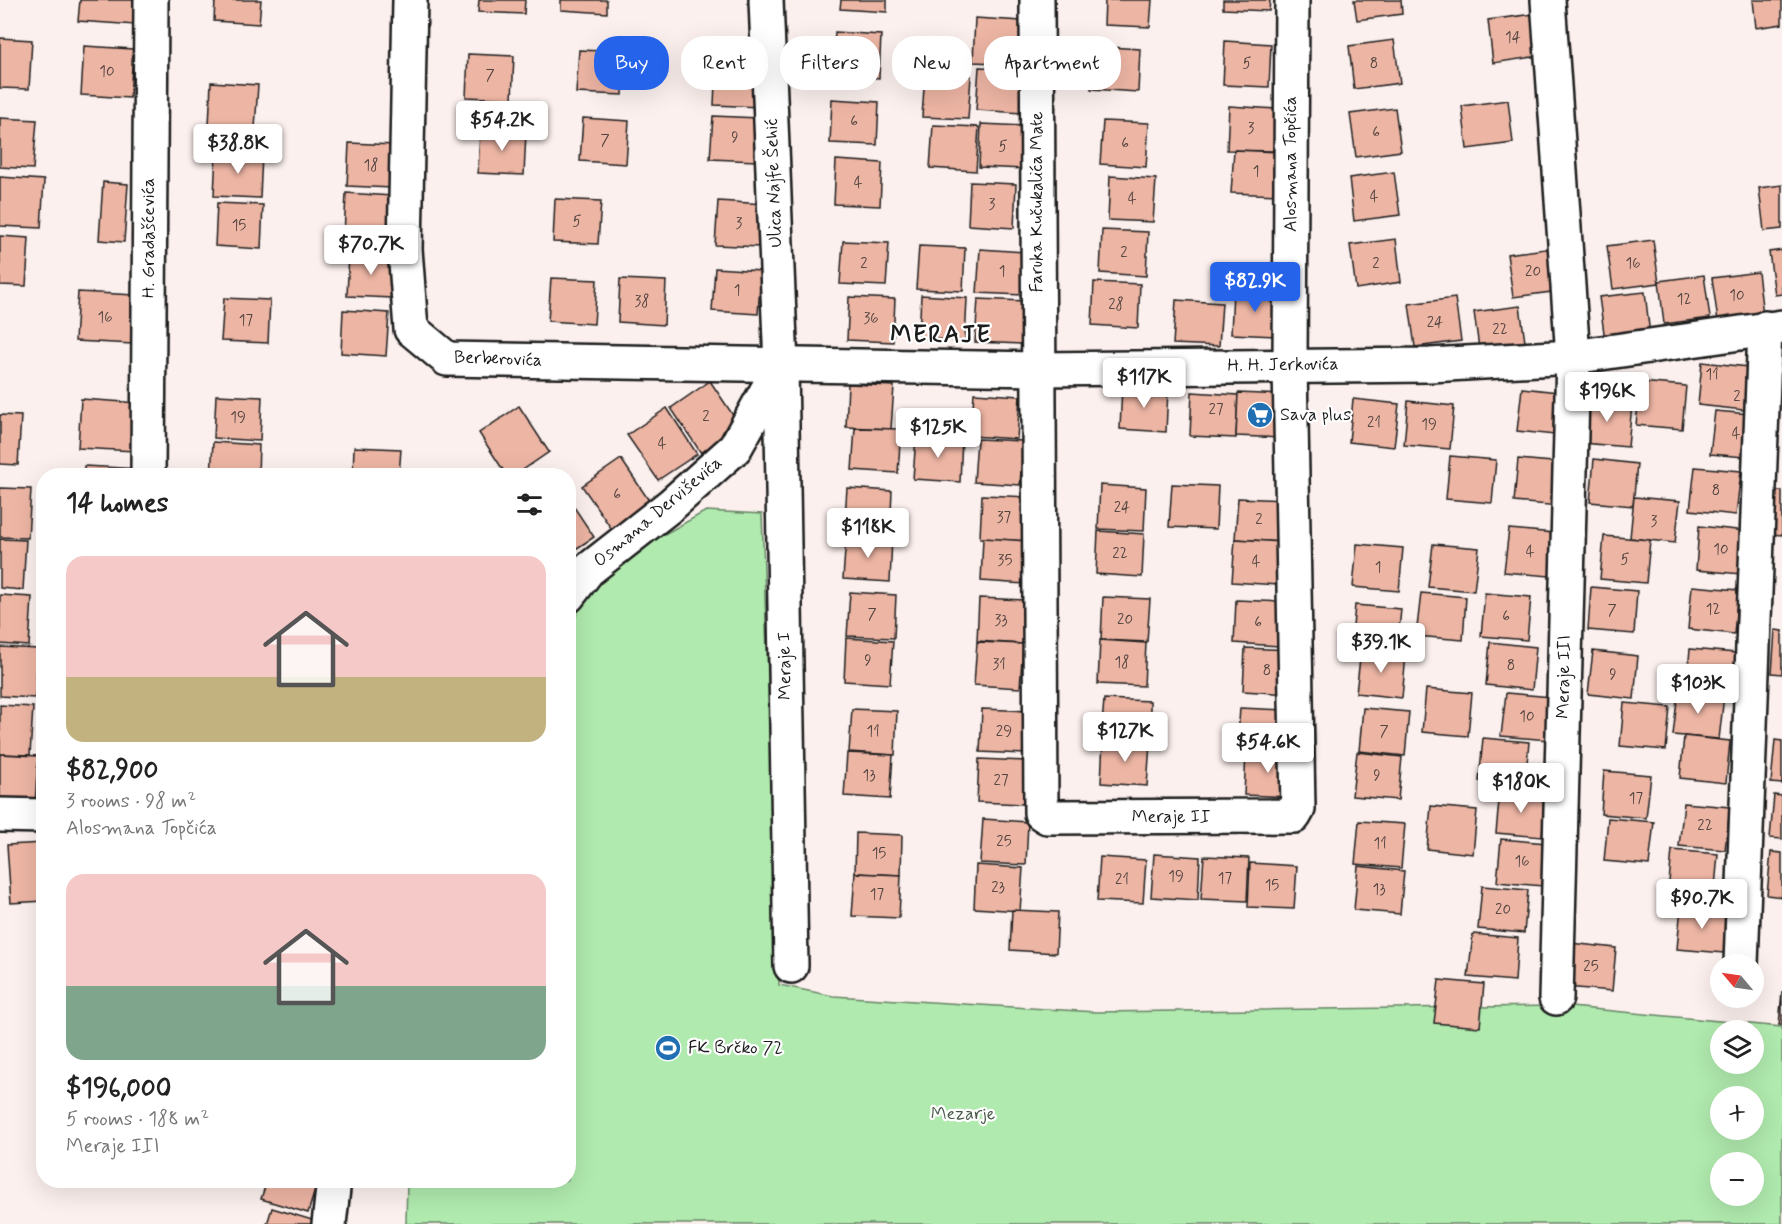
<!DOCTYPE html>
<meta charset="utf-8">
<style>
:root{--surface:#fff;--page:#f6f6f6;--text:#222;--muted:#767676;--accent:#2563eb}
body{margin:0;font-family:Mynerve,sans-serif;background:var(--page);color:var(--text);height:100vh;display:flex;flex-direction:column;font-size:22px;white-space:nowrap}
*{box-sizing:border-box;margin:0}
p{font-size:20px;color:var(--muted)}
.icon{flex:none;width:33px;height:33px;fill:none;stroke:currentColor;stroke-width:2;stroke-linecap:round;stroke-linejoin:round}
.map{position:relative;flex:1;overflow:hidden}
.sheet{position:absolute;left:36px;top:468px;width:540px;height:720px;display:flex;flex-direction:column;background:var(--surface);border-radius:24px;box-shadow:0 6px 24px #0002}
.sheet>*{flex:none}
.guide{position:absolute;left:594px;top:36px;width:570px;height:54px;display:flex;gap:12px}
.needle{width:39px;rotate:299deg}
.tools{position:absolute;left:1710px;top:954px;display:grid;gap:12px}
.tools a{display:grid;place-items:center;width:54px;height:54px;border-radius:50%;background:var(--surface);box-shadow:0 6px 24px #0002;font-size:30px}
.price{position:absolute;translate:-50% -51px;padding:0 14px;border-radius:6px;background:#fff;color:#222;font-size:20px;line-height:39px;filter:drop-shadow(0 2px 3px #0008)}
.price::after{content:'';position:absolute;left:50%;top:36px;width:18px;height:14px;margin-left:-9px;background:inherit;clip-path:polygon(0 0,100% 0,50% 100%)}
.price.selected{background:var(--accent);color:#fff}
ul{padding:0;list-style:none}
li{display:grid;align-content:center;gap:12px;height:318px;padding:0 30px}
li span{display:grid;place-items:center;height:186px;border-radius:18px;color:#555}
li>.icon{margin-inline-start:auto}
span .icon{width:108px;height:108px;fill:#fffc;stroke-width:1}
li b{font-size:26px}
h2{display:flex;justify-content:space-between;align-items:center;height:72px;padding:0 30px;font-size:26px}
.chip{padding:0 21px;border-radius:24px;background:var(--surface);box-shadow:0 6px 24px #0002;font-size:21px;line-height:54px}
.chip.selected{background:var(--accent);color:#fff}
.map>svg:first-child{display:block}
.green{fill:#b0eaae;stroke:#668365;stroke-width:1.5;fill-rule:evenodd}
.building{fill:#edb5a4;stroke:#1c1c1c;stroke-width:1.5}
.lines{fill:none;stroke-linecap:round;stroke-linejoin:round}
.minor-casing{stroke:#1c1c1c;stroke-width:38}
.minor{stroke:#fff;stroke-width:33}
.labels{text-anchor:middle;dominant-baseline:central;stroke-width:4.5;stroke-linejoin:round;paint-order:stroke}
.number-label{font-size:15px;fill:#50423e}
.street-label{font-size:18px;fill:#1c1c1c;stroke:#fff}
.poi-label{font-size:18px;fill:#1c1c1c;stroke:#fff;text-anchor:start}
.park-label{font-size:18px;fill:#485a48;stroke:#fff}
.district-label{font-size:24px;font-weight:bold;letter-spacing:1.5px;fill:#1c1c1c;stroke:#fff}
</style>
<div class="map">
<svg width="1782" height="1224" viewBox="0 0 1782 1224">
<rect width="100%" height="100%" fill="#fbf0ed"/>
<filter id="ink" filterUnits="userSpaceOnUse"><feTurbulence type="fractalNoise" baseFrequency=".0167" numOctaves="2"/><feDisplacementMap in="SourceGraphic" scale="12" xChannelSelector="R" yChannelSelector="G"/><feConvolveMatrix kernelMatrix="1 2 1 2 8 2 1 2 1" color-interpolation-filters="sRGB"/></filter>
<g filter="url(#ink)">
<!-- green -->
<path class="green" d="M706,511L762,514L779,985L833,996L1096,1012L1560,1006L1782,1027V1224H406L407,1181L568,1180L569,633L584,596L632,552ZM1720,1030H1754V1064H1720ZM1720,1096H1754V1130H1720ZM1720,1162H1754V1196H1720Z"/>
<!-- building -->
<g class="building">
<path d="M80,0H137L136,25L78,21Z"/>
<path d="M215,0H261L259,24L214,21Z"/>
<path d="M479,0H525L524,14L478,12Z"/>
<path d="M561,0H607V13L561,10Z"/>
<path d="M841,0H887V12L840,9Z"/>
<path d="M1105,0H1152L1150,27L1104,25Z"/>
<path d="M1223,0H1270L1269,11L1223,9Z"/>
<path d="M1354,0H1401L1402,14L1357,20Z"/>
<path d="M1753,0H1782V24L1756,28Z"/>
<path d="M1534,14L1539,56L1493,63L1488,20Z"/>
<path d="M975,18L1022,21L1019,64L973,62Z"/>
<path d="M835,32L881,35L879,78L832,75Z"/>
<path d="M0,38L32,40L29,89L0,88Z"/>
<path d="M1394,40L1400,83L1354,89L1349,46Z"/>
<path d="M1225,41L1271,44L1269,87L1223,85Z"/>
<path d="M84,46L133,49L130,98L81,95Z"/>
<path d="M1094,46L1140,49L1138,92L1091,89Z"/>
<path d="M579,50L625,52L623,95L576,93Z"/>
<path d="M468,54L514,56L512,99L466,97Z"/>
<path d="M716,61L762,64L760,107L714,105Z"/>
<path d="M979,67L1024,69L1022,113L976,110Z"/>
<path d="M925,73L971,76L968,119L922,117Z"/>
<path d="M211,82L258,85L255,128L209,126Z"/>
<path d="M832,99L879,102L877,145L830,143Z"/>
<path d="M1508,100L1513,143L1467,149L1462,106Z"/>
<path d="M1229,106L1276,109L1273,151L1227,150Z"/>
<path d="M1395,108L1401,151L1356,157L1350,114Z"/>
<path d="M713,116L759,118L757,161L710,159Z"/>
<path d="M0,118L37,120L33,169L0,167Z"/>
<path d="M583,118L629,121L626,164L580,161Z"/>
<path d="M1103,121L1149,123L1146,167L1100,164Z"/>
<path d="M981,124L1027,126L1025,169L979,167Z"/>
<path d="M933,125L979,127L976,171L930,168Z"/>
<path d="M480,130L526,132L524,175L478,173Z"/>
<path d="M349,143L395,145L393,188L347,186Z"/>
<path d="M1234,150L1280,152L1278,195L1231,193Z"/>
<path d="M216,152L262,155L260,198L214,196Z"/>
<path d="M836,160L882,163L880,206L834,204Z"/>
<path d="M1394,172L1400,215L1354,221L1349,178Z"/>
<path d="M1110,176L1156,179L1153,222L1108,220Z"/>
<path d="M0,177L44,180L41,228L0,226Z"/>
<path d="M103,182L128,184L124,242L99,240Z"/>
<path d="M970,182L1016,184L1014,228L968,225Z"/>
<path d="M1782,185V229L1764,231L1759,188Z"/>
<path d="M346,193L392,196L390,239L344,236Z"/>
<path d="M555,199L601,201L598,244L553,242Z"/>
<path d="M718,201L764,204L761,247L715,245Z"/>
<path d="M217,203L263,205L261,249L215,246Z"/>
<path d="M1102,230L1148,232L1146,276L1100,273Z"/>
<path d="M0,236L29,238L26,286L0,285Z"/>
<path d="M1396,239L1401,282L1356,289L1350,245Z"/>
<path d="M1653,240L1659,283L1613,289L1607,246Z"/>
<path d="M843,241L889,243L886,286L840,284Z"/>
<path d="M919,246L965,248L963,291L916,289Z"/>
<path d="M1553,248L1559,291L1513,297L1507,254Z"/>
<path d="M980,249L1026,252L1023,295L977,293Z"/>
<path d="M1782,250V294L1775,295L1769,252Z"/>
<path d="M349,253L395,255L393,298L347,296Z"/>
<path d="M715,268L761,271L758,314L712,311Z"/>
<path d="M1758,272L1763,315L1718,321L1712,278Z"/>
<path d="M1704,275L1710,318L1664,324L1659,281Z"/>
<path d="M551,278L597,280L594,324L548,321Z"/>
<path d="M620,279L666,281L664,325L618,322Z"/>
<path d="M1094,282L1140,284L1138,328L1092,325Z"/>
<path d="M1233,290L1279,293L1276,336L1231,334Z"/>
<path d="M78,292L135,295L133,344L75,341Z"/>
<path d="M1645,292L1650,335L1605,340L1599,297Z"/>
<path d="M921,295L967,298L965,341L919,338Z"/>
<path d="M849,297L895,299L893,342L847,340Z"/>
<path d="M224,298L270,300L268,343L221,341Z"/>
<path d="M1455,298L1461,341L1415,347L1409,304Z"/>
<path d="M978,299L1024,301L1022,344L975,342Z"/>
<path d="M1176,300L1222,303L1219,346L1173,344Z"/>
<path d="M1520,306L1526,349L1480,355L1474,312Z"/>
<path d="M343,310L389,313L386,356L341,353Z"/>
<path d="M1702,362L1748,367L1744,410L1698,405Z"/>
<path d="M710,381L741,427L701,453L671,408Z"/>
<path d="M1640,382L1686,386L1682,429L1636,425Z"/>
<path d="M848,384L894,386L891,429L846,427Z"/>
<path d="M1122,386L1168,389L1166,432L1120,429Z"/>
<path d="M1522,388L1567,393L1564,436L1517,431Z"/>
<path d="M1192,392L1238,395L1236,438L1190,436Z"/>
<path d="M974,393L1020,396L1017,439L971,436Z"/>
<path d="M1238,393L1284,395L1282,438L1236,436Z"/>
<path d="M216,395L262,397L260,441L214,438Z"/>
<path d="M81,399L139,403L135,451L78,448Z"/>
<path d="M1353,399L1399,404L1394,447L1349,442Z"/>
<path d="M1586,400L1632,404L1628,447L1582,443Z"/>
<path d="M1408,401L1454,406L1450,449L1404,445Z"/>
<path d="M519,406L549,452L514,476H507L479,433Z"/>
<path d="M667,408L697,454L658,480L627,435Z"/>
<path d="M1715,411L1761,415L1757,458L1710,454Z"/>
<path d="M0,415L21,416L18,465L0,464Z"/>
<path d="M855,428L901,429L898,473L852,470Z"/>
<path d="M916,436L962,438L960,482L913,479Z"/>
<path d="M977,439L1023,441L1020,485L974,482Z"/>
<path d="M213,442L259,445L258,476H211Z"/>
<path d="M354,447L401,449L399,476H353Z"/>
<path d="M1450,456L1496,460L1492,503L1446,499Z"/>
<path d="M621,459L652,505L613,531L582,486Z"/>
<path d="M1518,459L1564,463L1560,506L1514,502Z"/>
<path d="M1594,459L1637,464L1633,506L1590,502Z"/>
<path d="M84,466L142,469L141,476H84Z"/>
<path d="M1695,467L1741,471L1736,515L1690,510Z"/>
<path d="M1172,484L1218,486L1216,529L1169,527Z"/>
<path d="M1100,485L1146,488L1144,531L1098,529Z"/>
<path d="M0,488L31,489L28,538L0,537Z"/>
<path d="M847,488L892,491L890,534L844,532Z"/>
<path d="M1775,491H1782V535L1770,534Z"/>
<path d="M982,495L1028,497L1026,541L980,538Z"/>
<path d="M1634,497L1680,501L1675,543L1630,538Z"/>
<path d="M568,498L594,537L568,554Z"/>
<path d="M1238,498L1284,500L1281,542L1235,539Z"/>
<path d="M1699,526L1746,531L1742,574L1696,570Z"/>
<path d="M1509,529L1555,533L1550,576L1504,572Z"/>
<path d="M1098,531L1144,534L1142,577L1096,574Z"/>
<path d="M846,536L892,538L890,582L843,579Z"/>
<path d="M1604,536L1650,540L1646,583L1600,579Z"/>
<path d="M983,538L1029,541L1026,584L981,581Z"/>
<path d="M0,539L26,540L23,590L0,588Z"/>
<path d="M1235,539L1281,542L1278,585L1232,582Z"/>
<path d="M1357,544L1403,548L1399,591L1353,587Z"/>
<path d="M1433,544L1479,548L1474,591L1428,587Z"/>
<path d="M1692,586L1738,590L1734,634L1688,629Z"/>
<path d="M1591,587L1637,591L1634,634L1588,630Z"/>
<path d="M850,592L896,595L894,638L847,636Z"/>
<path d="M1421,593L1466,597L1463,640L1416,636Z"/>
<path d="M1485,593L1531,597L1527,640L1481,636Z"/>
<path d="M0,595L32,597L29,646L0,644Z"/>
<path d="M1103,597L1150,599L1147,642L1101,640Z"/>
<path d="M979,598L1025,600L1023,644L977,641Z"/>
<path d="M1236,600L1282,602L1280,646L1234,643Z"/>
<path d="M1355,605L1401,609L1397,652L1351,648Z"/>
<path d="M1775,630L1782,631V674L1772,673Z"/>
<path d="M846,638L893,641L890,684L844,681Z"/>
<path d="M1100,640L1146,643L1144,686L1098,684Z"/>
<path d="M977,642L1023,644L1020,688L974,685Z"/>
<path d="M1490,642L1536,647L1532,690L1486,685Z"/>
<path d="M0,647L38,649L35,698L0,696Z"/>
<path d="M1245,648L1291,650L1289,694L1243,691Z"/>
<path d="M1690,649L1736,653L1732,697L1686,692Z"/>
<path d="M1361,650L1406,655L1402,698L1356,693Z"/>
<path d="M1593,651L1638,656L1634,699L1588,694Z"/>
<path d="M1426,689L1472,693L1468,736L1422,732Z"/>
<path d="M1678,692L1724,696L1719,739L1673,735Z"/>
<path d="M1506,693L1552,697L1548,740L1501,736Z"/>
<path d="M1104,699L1150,701V743L1101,740Z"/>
<path d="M1624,703L1670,707L1666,750L1620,746Z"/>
<path d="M0,705L33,707L30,755L0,754Z"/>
<path d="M1240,708L1286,710L1284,754L1237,751Z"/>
<path d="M1363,708L1409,712L1405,756L1359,751Z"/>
<path d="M852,709L897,711L895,755L849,752Z"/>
<path d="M982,709L1029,711L1026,754L980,752Z"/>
<path d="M1684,736L1730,741L1726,783L1680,778Z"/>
<path d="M1483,738L1529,742L1525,785L1479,781Z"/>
<path d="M1103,740L1150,743L1147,786L1101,783Z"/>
<path d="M1775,740L1782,741V784L1771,783Z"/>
<path d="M1246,752L1292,754L1290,797L1244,795Z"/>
<path d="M1357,752L1402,757L1398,800L1352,796Z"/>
<path d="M847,753L893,755L890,799L844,796Z"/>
<path d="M0,754L38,756L35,805L0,803Z"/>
<path d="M979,759L1026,761L1023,804L977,802Z"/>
<path d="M1604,771L1651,775L1646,818L1601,814Z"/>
<path d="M1500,790L1546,794L1542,837L1496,833Z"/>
<path d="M1774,795L1782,796V839L1770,838Z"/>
<path d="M1684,803L1730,807L1725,850L1679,846Z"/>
<path d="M1431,806L1477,810L1473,854L1427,849Z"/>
<path d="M1608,818L1654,822L1649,865L1604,861Z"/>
<path d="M983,819L1028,822L1026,865L980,863Z"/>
<path d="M1359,821L1405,824L1401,868L1355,864Z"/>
<path d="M856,833L902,835L901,875L855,873Z"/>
<path d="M1501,839L1547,843L1543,886L1497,882Z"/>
<path d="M44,843V901L11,903L7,845Z"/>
<path d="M1672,850L1718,854L1714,898L1668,893Z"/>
<path d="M1771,852L1782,853V897L1767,895Z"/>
<path d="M1154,854L1200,857L1198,900L1151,897Z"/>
<path d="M1204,856L1249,858L1247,901L1201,899Z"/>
<path d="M1100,857L1146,860L1143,903L1097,901Z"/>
<path d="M1250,863L1297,866L1294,909L1248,907Z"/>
<path d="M976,865L1023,868L1020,911L974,908Z"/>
<path d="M1358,866L1404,871L1400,914L1354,910Z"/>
<path d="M855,873L901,875L899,918L852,916Z"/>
<path d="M1482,886L1528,890L1524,933L1478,929Z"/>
<path d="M1681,906L1727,910L1724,953L1677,949Z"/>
<path d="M1012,910L1058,912L1056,953L1010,950Z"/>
<path d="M1473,934L1518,938L1515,981L1468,977Z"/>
<path d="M1570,943L1616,948L1612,991L1566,987Z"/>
<path d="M1439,980L1484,984L1480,1027L1434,1023Z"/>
<path d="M1782,991V1025H1779Z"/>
<path d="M267,1180H318L308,1213L261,1199Z"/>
<path d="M272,1208L319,1222V1224H267Z"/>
</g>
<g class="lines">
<!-- minor casing -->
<g class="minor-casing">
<g id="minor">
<path d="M410,0L405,249L411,329L447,359L1038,369L1430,365L1573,357L1782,327"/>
<path d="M766,0L781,366L791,966"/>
<path d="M1037,0L1041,813L1047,817L1294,816L1298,809L1290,365L1292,0"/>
<path d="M1548,0L1573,357L1556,998"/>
<path d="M148,476L151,0"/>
<path d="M568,596L588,570L671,505L735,448L780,367"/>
<path d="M0,815L44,816"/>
<path d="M1741,964L1765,328"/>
<path d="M329,1224L334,1180"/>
</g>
</g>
<!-- minor -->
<use href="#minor" class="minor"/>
</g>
</g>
<!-- icons -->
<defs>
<g id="supermarket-disc" transform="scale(1.35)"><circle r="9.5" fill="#1f6fb2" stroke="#fff"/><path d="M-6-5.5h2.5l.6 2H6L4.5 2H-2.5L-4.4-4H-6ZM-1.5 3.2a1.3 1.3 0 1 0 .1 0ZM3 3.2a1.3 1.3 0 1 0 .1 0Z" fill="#fff"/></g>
<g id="stadium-disc" transform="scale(1.35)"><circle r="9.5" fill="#1f6fb2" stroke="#fff"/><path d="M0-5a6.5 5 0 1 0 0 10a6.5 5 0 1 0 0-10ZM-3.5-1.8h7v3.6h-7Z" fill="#fff"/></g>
</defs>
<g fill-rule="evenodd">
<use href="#supermarket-disc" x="1260" y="415"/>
<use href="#stadium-disc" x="668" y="1048"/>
</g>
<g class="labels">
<!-- number labels -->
<g class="number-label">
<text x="1513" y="38">14</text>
<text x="1247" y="64">5</text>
<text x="1374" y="64">8</text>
<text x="107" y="72">10</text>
<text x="490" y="76">7</text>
<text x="854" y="122">6</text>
<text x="1251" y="129">3</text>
<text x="1376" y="133">6</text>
<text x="735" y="138">9</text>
<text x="605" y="141">7</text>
<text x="1125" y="144">6</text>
<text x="1003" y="147">5</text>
<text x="371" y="166">18</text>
<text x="1256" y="172">1</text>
<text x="858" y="183">4</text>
<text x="1374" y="197">4</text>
<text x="1132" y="199">4</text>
<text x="992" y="205">3</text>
<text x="577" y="222">5</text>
<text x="739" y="224">3</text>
<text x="239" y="226">15</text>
<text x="1124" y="253">2</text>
<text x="864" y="264">2</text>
<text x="1376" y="264">2</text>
<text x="1633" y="264">16</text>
<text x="1002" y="272">1</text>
<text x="1533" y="272">20</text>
<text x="737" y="291">1</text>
<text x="1737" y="296">10</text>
<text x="1684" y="300">12</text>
<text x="642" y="302">38</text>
<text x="1116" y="305">28</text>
<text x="105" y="318">16</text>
<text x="871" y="319">36</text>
<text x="246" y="321">17</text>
<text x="1435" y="323">24</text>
<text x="1500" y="330">22</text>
<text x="1712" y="375">11</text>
<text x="1737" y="397">2</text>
<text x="1216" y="410">27</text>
<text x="706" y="417">2</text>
<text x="238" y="418">19</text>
<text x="1374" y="423">21</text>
<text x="1429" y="425">19</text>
<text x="1736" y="434">4</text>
<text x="662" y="444">4</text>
<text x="1716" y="491">8</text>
<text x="617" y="495">6</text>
<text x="1122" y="508">24</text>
<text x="1004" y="518">37</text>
<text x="1259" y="520">2</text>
<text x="1654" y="522">3</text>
<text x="1721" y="550">10</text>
<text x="1530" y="552">4</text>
<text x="1120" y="554">22</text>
<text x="1625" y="560">5</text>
<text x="1005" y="561">35</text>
<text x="1256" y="562">4</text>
<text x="1378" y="568">1</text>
<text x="1713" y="610">12</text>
<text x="1612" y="611">7</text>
<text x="872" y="615">7</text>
<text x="1506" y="617">6</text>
<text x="1125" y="620">20</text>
<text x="1001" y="621">33</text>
<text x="1258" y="623">6</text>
<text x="868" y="661">9</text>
<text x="1122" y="663">18</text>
<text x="999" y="665">31</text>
<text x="1511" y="666">8</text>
<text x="1267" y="671">8</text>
<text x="1613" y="675">9</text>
<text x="1527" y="717">10</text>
<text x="873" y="732">11</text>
<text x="1004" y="732">29</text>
<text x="1384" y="732">7</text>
<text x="869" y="776">13</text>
<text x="1377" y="776">9</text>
<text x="1001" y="781">27</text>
<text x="1636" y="799">17</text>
<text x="1705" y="826">22</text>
<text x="1004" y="842">25</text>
<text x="1380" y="844">11</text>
<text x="879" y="854">15</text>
<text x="1522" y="862">16</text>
<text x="1176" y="877">19</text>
<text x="1225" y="879">17</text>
<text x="1122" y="880">21</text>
<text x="1272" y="886">15</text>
<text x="998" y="888">23</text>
<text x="1379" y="890">13</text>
<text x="877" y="895">17</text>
<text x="1503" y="910">20</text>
<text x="1591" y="967">25</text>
</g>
<!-- street labels -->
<g class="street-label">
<text transform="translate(1291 164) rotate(-90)">Alosmana Topčića</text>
<text transform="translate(774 183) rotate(-92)">Ulica Najfe Šehić</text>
<text transform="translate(1037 202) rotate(-90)">Faruka Kučukalića Mate</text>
<text transform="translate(149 238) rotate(-90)">H. Gradašćevića</text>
<text transform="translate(498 359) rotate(2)">Berberovića</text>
<text transform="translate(1283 365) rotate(-1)">H. H. Jerkovića</text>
<text transform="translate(658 512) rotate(-40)">Osmana Derviševića</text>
<text transform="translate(785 666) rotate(-91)">Meraje I</text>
<text transform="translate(1564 677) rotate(-89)">Meraje III</text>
<text x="1171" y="817">Meraje II</text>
</g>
<!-- poi labels -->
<g class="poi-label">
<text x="1280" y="415">Sava plus</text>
<text x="688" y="1048">FK Brčko 72</text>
</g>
<!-- park labels -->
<g class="park-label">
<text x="963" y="1114">Mezarje</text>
</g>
<!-- district labels -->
<g class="district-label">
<text x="941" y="335">MERAJE</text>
</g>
</g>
</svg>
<div class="tools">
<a><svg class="needle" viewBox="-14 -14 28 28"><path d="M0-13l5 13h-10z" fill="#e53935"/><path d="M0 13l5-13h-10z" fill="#767676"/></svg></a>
<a><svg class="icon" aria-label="layers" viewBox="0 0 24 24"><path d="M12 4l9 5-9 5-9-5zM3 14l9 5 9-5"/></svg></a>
<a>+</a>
<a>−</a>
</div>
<b class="price" style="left:502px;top:152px">$54.2K</b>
<b class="price" style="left:238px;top:175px">$38.8K</b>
<b class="price" style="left:371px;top:276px">$70.7K</b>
<b class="price selected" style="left:1255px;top:313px">$82.9K</b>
<b class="price" style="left:1144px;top:409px">$117K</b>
<b class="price" style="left:1607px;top:423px">$196K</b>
<b class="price" style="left:938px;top:459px">$125K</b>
<b class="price" style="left:868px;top:559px">$118K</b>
<b class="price" style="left:1381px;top:674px">$39.1K</b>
<b class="price" style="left:1698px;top:715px">$103K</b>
<b class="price" style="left:1125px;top:763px">$127K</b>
<b class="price" style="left:1268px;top:774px">$54.6K</b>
<b class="price" style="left:1521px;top:814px">$180K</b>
<b class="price" style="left:1702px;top:930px">$90.7K</b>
<div class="guide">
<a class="chip selected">Buy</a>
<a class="chip">Rent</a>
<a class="chip">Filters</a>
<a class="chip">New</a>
<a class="chip">Apartment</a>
</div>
<section class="sheet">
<h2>14 homes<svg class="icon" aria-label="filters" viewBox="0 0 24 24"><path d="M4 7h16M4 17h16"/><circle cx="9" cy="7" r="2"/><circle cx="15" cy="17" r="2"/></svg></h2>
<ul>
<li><span style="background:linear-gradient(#f6c9c9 65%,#c2b280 0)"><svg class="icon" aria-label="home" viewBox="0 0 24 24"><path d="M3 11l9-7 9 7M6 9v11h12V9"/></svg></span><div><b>$82,900</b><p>3 rooms · 98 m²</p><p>Alosmana Topčića</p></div></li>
<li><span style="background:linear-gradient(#f6c9c9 60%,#7fa58c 0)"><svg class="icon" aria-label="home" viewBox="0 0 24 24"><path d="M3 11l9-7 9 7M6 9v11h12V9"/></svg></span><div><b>$196,000</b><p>5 rooms · 188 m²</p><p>Meraje III</p></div></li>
</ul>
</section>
</div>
